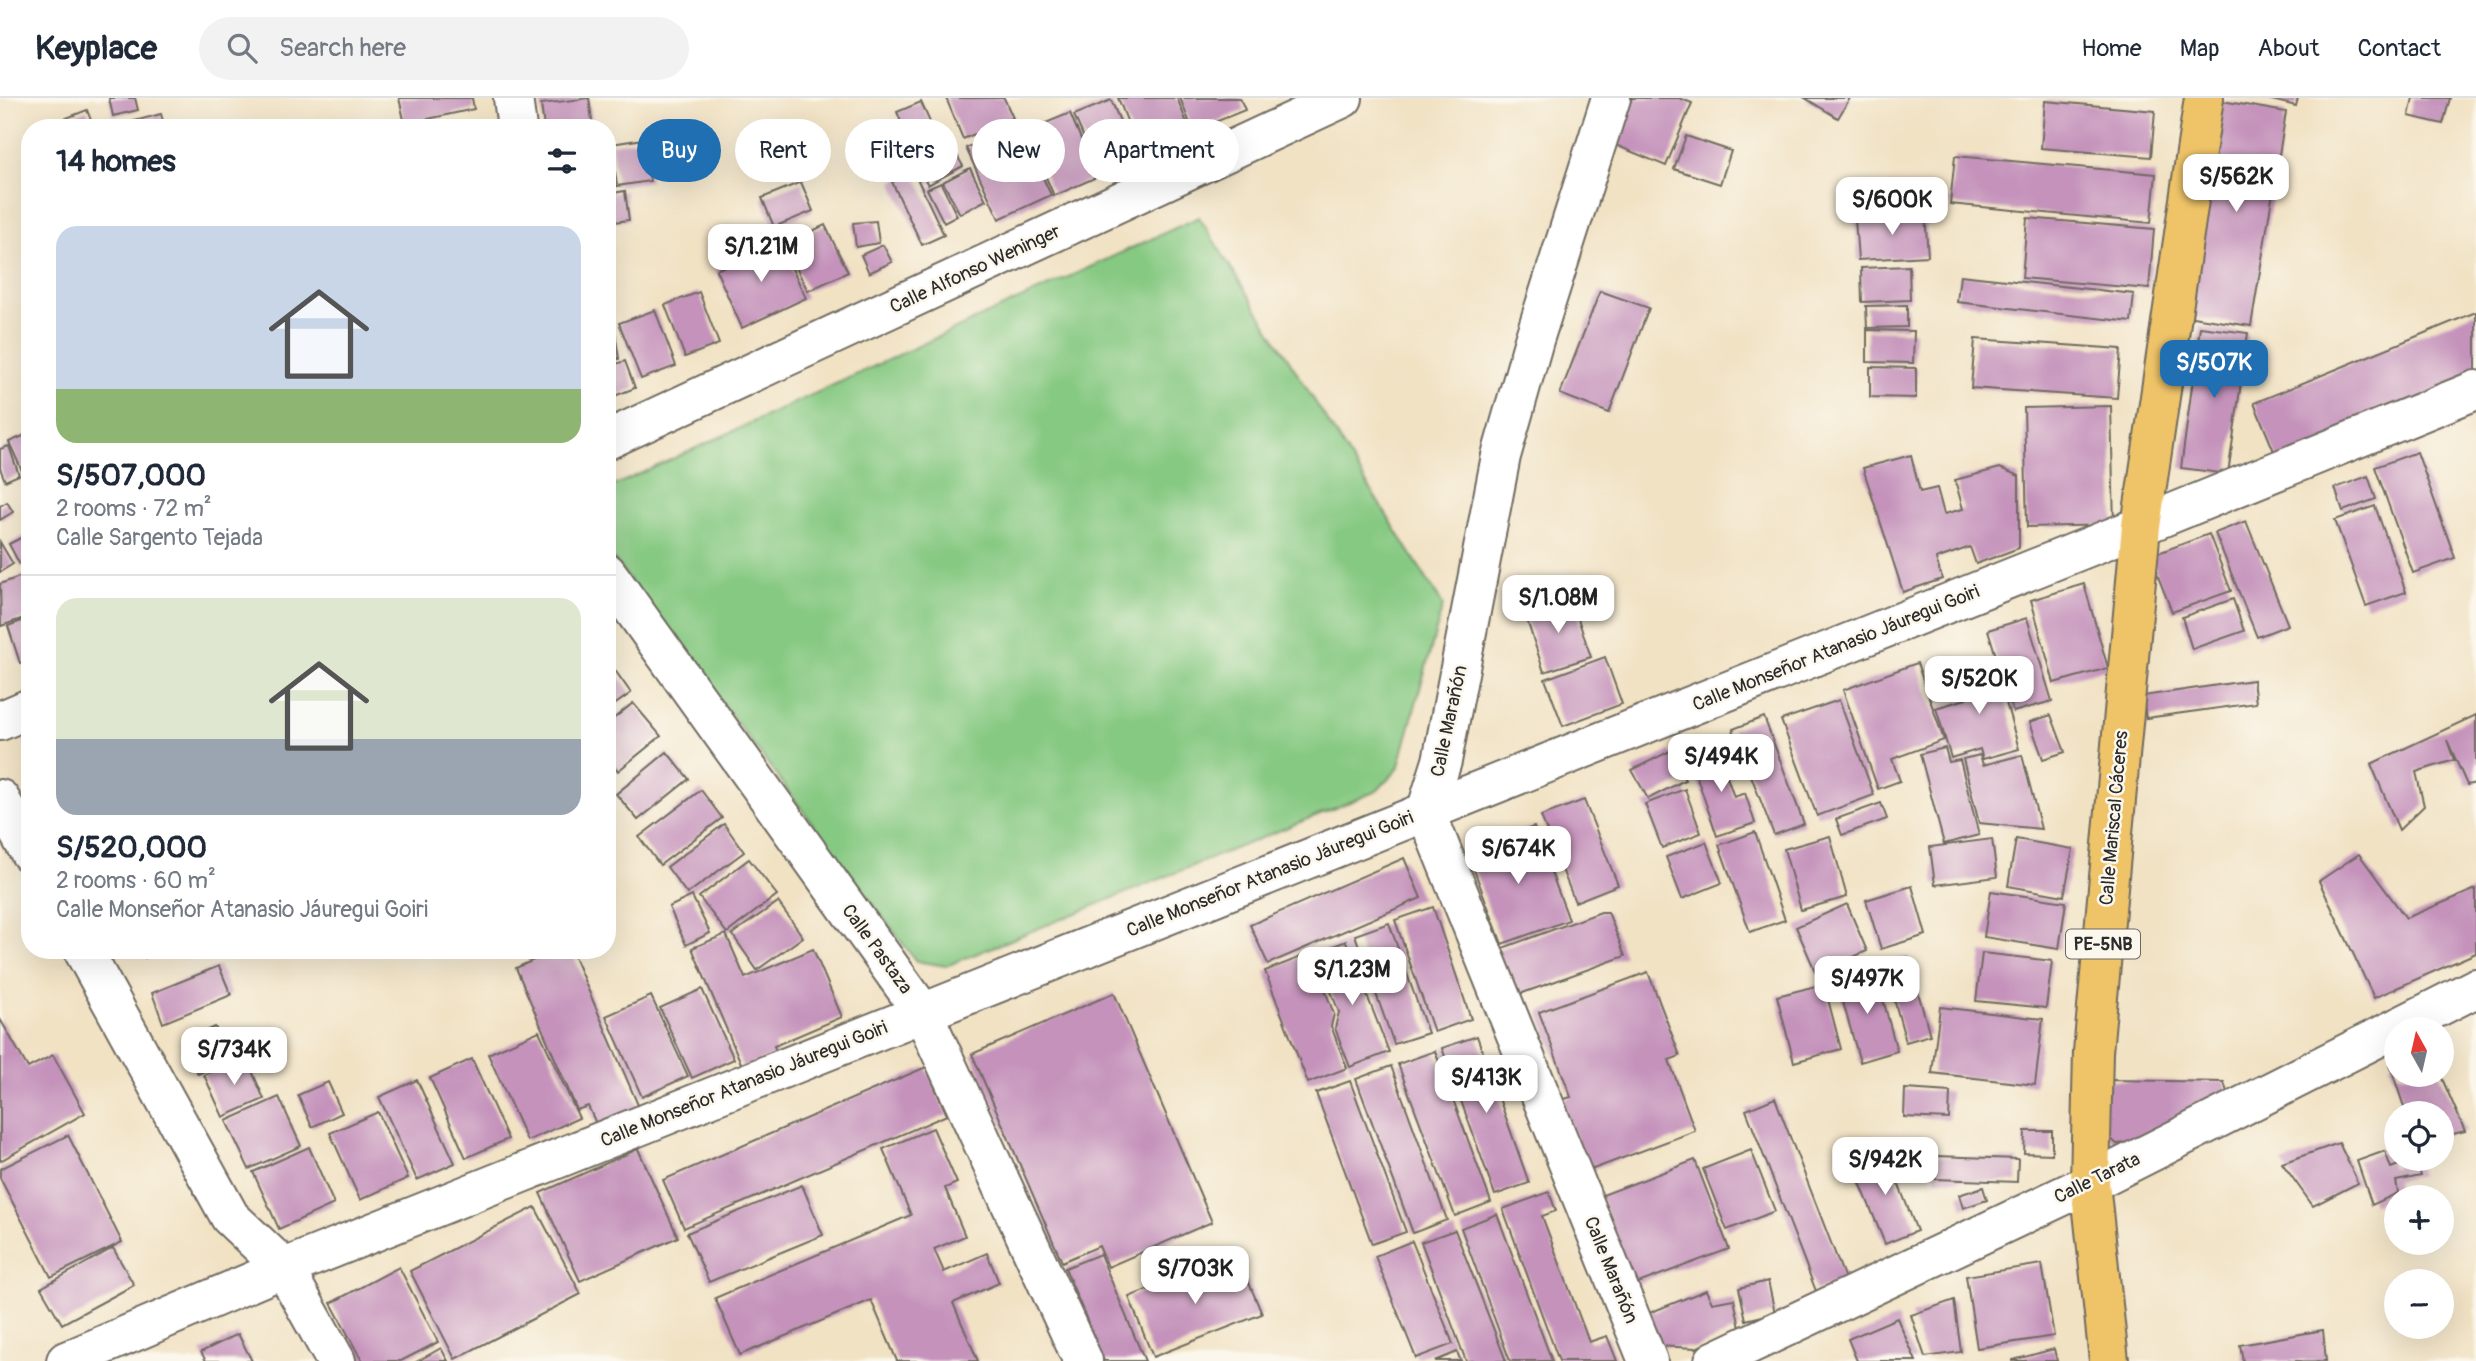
<!DOCTYPE html>
<meta charset="utf-8">
<style>
:root{--surface:#fff;--page:#f2f2f3;--text:#1f2937;--muted:#747a83;--line:#e0e1e3;--accent:#1f6fb2}
body{margin:0;font-family:Pangolin,sans-serif;background:var(--page);color:var(--text);height:100vh;display:flex;flex-direction:column;font-size:26px;white-space:nowrap}
*{box-sizing:border-box;margin:0}
p{font-size:23px;color:var(--muted)}
.icon{flex:none;width:38px;height:38px;fill:none;stroke:currentColor;stroke-width:2;stroke-linecap:round;stroke-linejoin:round}
.map{position:relative;flex:1;overflow:hidden}
.drawer{position:absolute;left:21px;top:21px;width:595px;height:840px;display:flex;flex-direction:column;background:var(--surface);border-radius:28px;box-shadow:0 7px 28px #0002}
.drawer>*{flex:none}
.guide{position:absolute;left:637px;top:21px;width:665px;height:63px;display:flex;gap:14px}
.needle{width:46px;rotate:352deg}
.fabs{position:absolute;left:2384px;top:919px;display:grid;gap:14px}
.fabs a{display:grid;place-items:center;width:70px;height:70px;border-radius:50%;background:var(--surface);box-shadow:0 7px 28px #0002;font-size:35px}
.price{position:absolute;translate:-50% -60px;padding:0 16px;border-radius:14px;background:#fff;color:#222;font-size:23px;line-height:46px;filter:drop-shadow(0 2px 4px #0008)}
.price::after{content:'';position:absolute;left:50%;top:42px;width:21px;height:16px;margin-left:-10px;background:inherit;clip-path:polygon(0 0,100% 0,50% 100%)}
.price.active{background:var(--accent);color:#fff}
ul{padding:0;list-style:none}
li{display:grid;align-content:center;gap:14px;height:371px;padding:0 35px}
li+li{border-top:2px solid var(--line)}
li span{display:grid;place-items:center;height:217px;border-radius:21px;color:#555}
li>.icon{margin-inline-start:auto}
span .icon{width:126px;height:126px;fill:#fffc;stroke-width:1}
li b{font-size:30px}
h2{display:flex;justify-content:space-between;align-items:center;height:84px;padding:0 35px;font-size:30px}
.pill{padding:0 24px;border-radius:32px;background:var(--surface);box-shadow:0 7px 28px #0002;font-size:24px;line-height:63px}
.pill.active{background:var(--accent);color:#fff}
header{display:flex;align-items:center;gap:42px;box-sizing:border-box;height:98px;padding:0 35px;background:var(--surface);border-bottom:2px solid var(--line)}
header strong{font-size:33px}
nav{display:flex;gap:38px;margin-inline-start:auto;font-size:24px}
.search{width:490px;height:63px;background:var(--page);display:flex;align-items:center;gap:18px;box-sizing:border-box;padding:0 24px;border-radius:38px;color:var(--muted);font-size:26px}
.map>svg:first-child{display:block}
.green{fill:#86c982;stroke:#587a56;stroke-width:2}
.building{fill:#c492bb}
.lines{fill:none;stroke-linecap:round;stroke-linejoin:round}
.minor-casing{stroke:#706b61;stroke-width:42}
.tertiary-casing{stroke:#706b61;stroke-width:42}
.trunk-casing{stroke:#706b61;stroke-width:42}
.minor{stroke:#fff;stroke-width:38}
.tertiary{stroke:#fff;stroke-width:38}
.trunk{stroke:#efc469;stroke-width:38}
.labels{text-anchor:middle;dominant-baseline:central;stroke-width:5;stroke-linejoin:round;paint-order:stroke}
.shield{fill:#fbf7ec;stroke:#696865;stroke-width:2}
.shield-label{font-size:18px;font-weight:bold;fill:#2b2b2b}
.street-label{font-size:19px;fill:#2b2b2b;stroke:#fbf7ec}
</style>
<header>
<strong>Keyplace</strong>
<div class="search"><svg class="icon" aria-label="search" viewBox="0 0 24 24"><circle cx="10" cy="10" r="6"/><path d="M15 15l6 6"/></svg>Search here</div>
<nav><a>Home</a><a>Map</a><a>About</a><a>Contact</a></nav>
</header>
<div class="map">
<svg width="2476" height="1263" viewBox="0 0 2476 1263">
<rect width="100%" height="100%" fill="#fbf7ec"/>
<filter id="ink" filterUnits="userSpaceOnUse"><feTurbulence type="fractalNoise" baseFrequency=".0143" numOctaves="2"/><feDisplacementMap in="SourceGraphic" scale="14" xChannelSelector="R" yChannelSelector="G"/><feConvolveMatrix kernelMatrix="1 2 1 2 8 2 1 2 1" color-interpolation-filters="sRGB"/></filter>
<filter id="wash" filterUnits="userSpaceOnUse"><feTurbulence type="fractalNoise" baseFrequency=".00686" numOctaves="4" result="noise"/><feDisplacementMap in="SourceGraphic" scale="28" xChannelSelector="R" yChannelSelector="G"/><feGaussianBlur stdDeviation="1.57" result="paint"/><feColorMatrix in="noise" values="0 0 0 0 0 0 0 0 0 0 0 0 0 0 0 0 0 1.4 0 .05"/><feComposite in="paint" operator="in"/></filter>
<g filter="url(#wash)">
<rect width="100%" height="100%" fill="#f1e2c4"/>
<!-- green -->
<path class="green" d="M1199,119L1443,507L1398,671L1377,693L946,868L916,863L607,452V391Z"/>
<g id="blocks">
<!-- building -->
<g class="building">
<path d="M109,0H135L138,12L113,18Z"/>
<path d="M399,0H472L474,11L405,26Z"/>
<path d="M589,0L593,30H544L541,6Z"/>
<path d="M946,0H1004L1013,20L963,41Z"/>
<path d="M1118,0H1177L1189,30L1138,50Z"/>
<path d="M1180,0H1240L1245,12L1193,33Z"/>
<path d="M1632,0H1679L1692,5L1666,68L1613,46Z"/>
<path d="M1805,0H1850L1838,20Z"/>
<path d="M2264,0H2298L2296,8Z"/>
<path d="M2413,0H2450L2443,26L2409,18Z"/>
<path d="M1111,2L1134,56L1098,72L1074,17Z"/>
<path d="M2045,3L2155,13L2151,59L2041,50Z"/>
<path d="M2222,3L2286,14L2251,228L2186,218Z"/>
<path d="M921,4L937,40L912,50L897,14Z"/>
<path d="M87,12L94,30H53L51,26Z"/>
<path d="M1070,15L1097,79L1054,98L1026,33Z"/>
<path d="M161,16L165,30H128L127,25Z"/>
<path d="M1018,26L1051,97L999,121L966,50Z"/>
<path d="M1686,38L1731,53L1720,86L1674,71Z"/>
<path d="M947,40L963,68L928,87L912,59Z"/>
<path d="M644,41L650,83L617,88L611,46Z"/>
<path d="M1955,58L2156,76L2151,125L1950,106Z"/>
<path d="M970,70L986,102L960,116L943,84Z"/>
<path d="M914,74L944,137L922,147L892,84Z"/>
<path d="M801,84L813,113L774,129L762,100Z"/>
<path d="M941,85L957,118L944,125L927,91Z"/>
<path d="M625,93L629,122L607,125V96Z"/>
<path d="M1925,116L1928,158L1858,162L1855,121Z"/>
<path d="M2027,120L2154,131L2149,191L2022,180Z"/>
<path d="M876,123L879,145L856,149L853,125Z"/>
<path d="M825,127L848,174L808,193L784,146Z"/>
<path d="M779,143L806,200L742,230L716,172Z"/>
<path d="M883,147L892,164L869,175L861,157Z"/>
<path d="M1909,168L1910,202L1862,204L1861,170Z"/>
<path d="M1960,177L2134,196L2131,224L1957,204Z"/>
<path d="M1600,193L1649,210L1609,315L1560,296Z"/>
<path d="M699,194L719,246L685,259L665,207Z"/>
<path d="M1907,207V229L1867,230L1866,208Z"/>
<path d="M655,212L676,268L641,281L619,225Z"/>
<path d="M2476,214V281L2278,363L2254,305Z"/>
<path d="M2200,229L2248,235L2228,376L2181,370Z"/>
<path d="M1867,232L1914,233L1913,265L1867,264Z"/>
<path d="M615,235L619,261L607,263V236Z"/>
<path d="M1975,241L2121,251L2117,300L1971,290Z"/>
<path d="M625,263L635,290L607,301V269Z"/>
<path d="M1870,269L1916,270V300L1870,299Z"/>
<path d="M2111,308L2114,427L2027,429L2024,310Z"/>
<path d="M30,335V370L22,373L9,344Z"/>
<path d="M9,348L19,377L5,383L0,370V351Z"/>
<path d="M2417,354L2455,460L2413,475L2375,369Z"/>
<path d="M1911,357L1920,394L1937,390L1944,416L1963,411L1955,382L2000,370L2019,378V450L1976,466L1970,449L1936,461L1942,481L1903,494L1863,370Z"/>
<path d="M2368,378L2376,401L2343,413L2335,390Z"/>
<path d="M7,404L13,414L0,422V408Z"/>
<path d="M2375,408L2406,494L2366,508L2335,422Z"/>
<path d="M2246,423L2288,527L2257,539L2215,435Z"/>
<path d="M30,435V464L21,469L9,446Z"/>
<path d="M2209,436L2231,493L2172,514L2150,458Z"/>
<path d="M0,444L13,466L0,474Z"/>
<path d="M30,475V518L1,528L0,486Z"/>
<path d="M2084,486L2108,570L2054,585L2031,502Z"/>
<path d="M1571,500L1591,559L1544,574L1525,516Z"/>
<path d="M2233,501L2244,533L2192,551L2182,519Z"/>
<path d="M30,520V562L20,565L8,528Z"/>
<path d="M2027,520L2052,603L2013,614L1988,532Z"/>
<path d="M1605,559L1622,606L1563,628L1545,581Z"/>
<path d="M607,561L631,595L607,612Z"/>
<path d="M1994,562L2019,651L1983,661L1980,651L1951,660L1936,610L1966,601L1958,573Z"/>
<path d="M1917,565L1944,642L1892,661L1900,683L1878,691L1843,592Z"/>
<path d="M2253,582L2256,605L2146,620L2143,598Z"/>
<path d="M1839,602L1874,697L1817,718L1781,622Z"/>
<path d="M633,605L661,638L618,673L607,661V626Z"/>
<path d="M2051,617L2065,654L2043,661L2030,624Z"/>
<path d="M2476,617V685L2467,687L2447,642L2454,662L2416,674L2424,708L2399,732L2371,666Z"/>
<path d="M1764,619L1804,726L1774,737L1733,631Z"/>
<path d="M1717,650L1734,699L1745,695L1755,725L1717,738L1690,659Z"/>
<path d="M1945,650L1949,664L1960,662L1979,737L1944,746L1920,656Z"/>
<path d="M1670,653L1685,682L1648,701L1632,672Z"/>
<path d="M667,654L689,681L638,722L616,696Z"/>
<path d="M1980,657L1983,667L2022,657L2041,731L1979,725L1963,661Z"/>
<path d="M1685,691L1701,735L1662,750L1645,706Z"/>
<path d="M701,692L722,720L660,767L639,739Z"/>
<path d="M1584,702L1618,787L1575,804L1541,718Z"/>
<path d="M1881,705L1887,721L1842,737L1836,721Z"/>
<path d="M724,726L744,754L687,796L667,769Z"/>
<path d="M1534,729L1569,822L1502,846L1467,753Z"/>
<path d="M1755,734L1785,822L1750,834L1719,747Z"/>
<path d="M1830,738L1847,799L1801,812L1784,751Z"/>
<path d="M1992,741L1997,779L1935,787L1930,749Z"/>
<path d="M2016,741L2073,751L2064,798L2008,788Z"/>
<path d="M1706,744L1722,785L1682,801L1666,759Z"/>
<path d="M2359,756L2406,820L2476,791V855L2374,900L2319,783Z"/>
<path d="M1404,760L1421,800L1268,866L1250,827Z"/>
<path d="M749,761L777,797L727,835L699,799Z"/>
<path d="M1912,788L1926,837L1881,851L1866,802Z"/>
<path d="M1991,793L2066,804L2059,851L1984,839Z"/>
<path d="M692,798L710,835L686,847L669,809Z"/>
<path d="M778,804L803,839L757,872L732,836Z"/>
<path d="M1847,806L1867,853L1816,875L1796,829Z"/>
<path d="M1433,809L1471,921L1434,934L1395,822Z"/>
<path d="M1601,814H1608L1625,858L1506,901L1489,855Z"/>
<path d="M1389,825L1428,935L1394,946L1355,837Z"/>
<path d="M726,836L745,880L813,851L842,919L774,948L777,956L743,970L692,850Z"/>
<path d="M1346,843L1389,954L1350,969L1335,930L1339,914L1316,855Z"/>
<path d="M142,852H163L145,860Z"/>
<path d="M556,852H571L641,1014L599,1032L588,1008L577,1012L516,870Z"/>
<path d="M1311,855L1334,916L1331,928L1347,970L1308,985L1265,873Z"/>
<path d="M1982,855L2052,863L2046,910L1976,903Z"/>
<path d="M1908,859L1930,937L1906,944L1884,865Z"/>
<path d="M219,868L231,897L163,925L152,895Z"/>
<path d="M1875,872L1897,953L1860,964L1837,883Z"/>
<path d="M1648,874L1680,958L1669,962L1695,1033L1588,1073L1561,1002L1571,999L1539,914Z"/>
<path d="M1824,886L1841,951L1794,964L1777,898Z"/>
<path d="M702,891L734,961L692,980L660,910Z"/>
<path d="M1114,895L1212,1124L1108,1169L1099,1148L1062,1164L972,956Z"/>
<path d="M651,898L688,978L642,999L606,918Z"/>
<path d="M1940,909L2043,921L2035,987L1932,975Z"/>
<path d="M0,921L28,970L53,957L85,1015L0,1063Z"/>
<path d="M215,929L230,961L198,976L183,943Z"/>
<path d="M539,933L579,1020L527,1043L488,956Z"/>
<path d="M1477,938L1529,1085L1495,1097L1442,950Z"/>
<path d="M1435,953L1491,1104L1455,1118L1398,966Z"/>
<path d="M246,959L264,1001L223,1019L204,977Z"/>
<path d="M472,961L508,1041L466,1060L430,980Z"/>
<path d="M2396,965V976H2440L2465,1033L2441,1039V1015H2406L2390,967Z"/>
<path d="M1391,968L1447,1122L1413,1135L1356,981Z"/>
<path d="M926,969L947,1017L684,1130L663,1082Z"/>
<path d="M417,982L455,1065L417,1082L379,999Z"/>
<path d="M2112,982L2224,984L2229,1001L2148,1043L2117,1046L2105,1036L2103,989Z"/>
<path d="M1350,983L1406,1134L1372,1146L1316,995Z"/>
<path d="M328,984L342,1015L312,1029L298,997Z"/>
<path d="M1905,991L1950,994L1949,1021L1904,1019Z"/>
<path d="M279,999L301,1048L249,1071L226,1023Z"/>
<path d="M1775,1000L1845,1181L1816,1193L1746,1012Z"/>
<path d="M378,1014L408,1080L360,1102L330,1035Z"/>
<path d="M933,1030L957,1085L945,1090L965,1138L934,1151L944,1174L987,1155L999,1185L953,1205L978,1263H897L871,1202L740,1257L715,1200L911,1117L883,1051Z"/>
<path d="M2025,1033H2052V1056L2024,1055Z"/>
<path d="M68,1037L122,1144L51,1179L0,1080V1071Z"/>
<path d="M2339,1045L2358,1085L2313,1108L2282,1065Z"/>
<path d="M309,1049L334,1106L279,1131L253,1074Z"/>
<path d="M638,1051L678,1139L580,1183L540,1095Z"/>
<path d="M1751,1052L1775,1113L1727,1132L1703,1071Z"/>
<path d="M1885,1052L1917,1133L1885,1146L1852,1065Z"/>
<path d="M2385,1053L2391,1070L2416,1060L2421,1078L2396,1083L2398,1095L2372,1107L2357,1063Z"/>
<path d="M1936,1058L2018,1061L2017,1084L1935,1081Z"/>
<path d="M1695,1062L1729,1151L1633,1187L1600,1098Z"/>
<path d="M802,1087L823,1137L709,1184L687,1135Z"/>
<path d="M1983,1089L1987,1102L1963,1110L1959,1097Z"/>
<path d="M1549,1094L1556,1113L1542,1118L1589,1244L1607,1238L1617,1263H1559L1503,1111Z"/>
<path d="M535,1109L581,1196L455,1261L410,1173Z"/>
<path d="M1497,1116L1552,1263H1510L1461,1130Z"/>
<path d="M1455,1132L1506,1263H1466L1421,1144Z"/>
<path d="M1412,1143L1453,1246L1416,1260L1375,1158Z"/>
<path d="M113,1150L134,1187L62,1226L41,1190Z"/>
<path d="M1100,1156L1145,1263H1104L1065,1170Z"/>
<path d="M1237,1156L1262,1216L1153,1259L1129,1199Z"/>
<path d="M2042,1166L2054,1238L1977,1250L1966,1178Z"/>
<path d="M399,1169L438,1244L401,1263H362L331,1205Z"/>
<path d="M1768,1183L1775,1215L1746,1222L1739,1190Z"/>
<path d="M1706,1192L1712,1205L1734,1201L1740,1230L1696,1250L1657,1248L1644,1217Z"/>
<path d="M1954,1202L1961,1254L1925,1259L1911,1217Z"/>
<path d="M1897,1220L1916,1263H1857L1848,1241Z"/>
<path d="M2323,1232L2326,1263H2243L2240,1247Z"/>
<path d="M238,1236L252,1263H206L201,1254Z"/>
<path d="M441,1250L448,1263H418Z"/>
<path d="M2054,1251L2057,1263H2013V1262Z"/>
<path d="M1457,1254L1461,1263H1435Z"/>
</g>
</g>
</g>
<g filter="url(#ink)">
<use href="#blocks" fill-opacity="0" stroke="#706b61" stroke-width="2"/>
<g class="lines">
<!-- minor casing -->
<g class="minor-casing">
<g id="minor">
<path d="M513,0L517,30"/>
<path d="M1611,0L1534,242L1501,358L1442,663L1426,714L1648,1263"/>
<path d="M607,342L1343,0"/>
<path d="M607,475L923,915L1083,1263"/>
<path d="M0,623L30,610"/>
<path d="M66,1263L284,1170L336,1263"/>
<path d="M1714,1263L2090,1085L2476,890"/>
</g>
</g>
<!-- tertiary casing -->
<g class="tertiary-casing">
<g id="tertiary">
<path d="M0,701L30,755"/>
<path d="M83,852L230,1119L284,1170L2141,428L2476,292"/>
</g>
</g>
<!-- trunk casing -->
<g class="trunk-casing">
<path id="trunk" d="M2109,1263L2090,1085L2093,954L2141,428L2204,0"/>
</g>
<!-- minor -->
<use href="#minor" class="minor"/>
<!-- tertiary -->
<use href="#tertiary" class="tertiary"/>
<!-- trunk -->
<use href="#trunk" class="trunk"/>
</g>
</g>
<g class="labels">
<!-- shield labels -->
<rect class="shield" x="2066" y="831.5" width="74" height="29" rx="5"/>
<g class="shield-label">
<text x="2103" y="846">PE-5NB</text>
</g>
<!-- street labels -->
<g class="street-label">
<text transform="translate(975 171) rotate(-25)">Calle Alfonso Weninger</text>
<text transform="translate(1836 550) rotate(-22)">Calle Monseñor Atanasio Jáuregui Goiri</text>
<text transform="translate(1449 623) rotate(-78)">Calle Marañón</text>
<text transform="translate(2114 720) rotate(-85)">Calle Mariscal Cáceres</text>
<text transform="translate(1270 776) rotate(-22)">Calle Monseñor Atanasio Jáuregui Goiri</text>
<text transform="translate(877 851) rotate(54)">Calle Pastaza</text>
<text transform="translate(744 986) rotate(-22)">Calle Monseñor Atanasio Jáuregui Goiri</text>
<text transform="translate(2097 1080) rotate(-26)">Calle Tarata</text>
<text transform="translate(1611 1172) rotate(68)">Calle Marañón</text>
</g>
</g>
</svg>
<div class="fabs">
<a><svg class="needle" viewBox="-14 -14 28 28"><path d="M0-13l5 13h-10z" fill="#e53935"/><path d="M0 13l5-13h-10z" fill="#747a83"/></svg></a>
<a><svg class="icon" aria-label="locate" viewBox="0 0 24 24"><circle cx="12" cy="12" r="6"/><path d="M12 2v4M12 18v4M2 12h4M18 12h4"/></svg></a>
<a>+</a>
<a>−</a>
</div>
<b class="price" style="left:2236px;top:116px">S/562K</b>
<b class="price" style="left:1892px;top:139px">S/600K</b>
<b class="price" style="left:761px;top:186px">S/1.21M</b>
<b class="price active" style="left:2214px;top:302px">S/507K</b>
<b class="price" style="left:1558px;top:537px">S/1.08M</b>
<b class="price" style="left:1979px;top:618px">S/520K</b>
<b class="price" style="left:1721px;top:696px">S/494K</b>
<b class="price" style="left:1518px;top:788px">S/674K</b>
<b class="price" style="left:1352px;top:909px">S/1.23M</b>
<b class="price" style="left:1867px;top:918px">S/497K</b>
<b class="price" style="left:234px;top:989px">S/734K</b>
<b class="price" style="left:1486px;top:1017px">S/413K</b>
<b class="price" style="left:1885px;top:1099px">S/942K</b>
<b class="price" style="left:1195px;top:1208px">S/703K</b>
<div class="guide">
<a class="pill active">Buy</a>
<a class="pill">Rent</a>
<a class="pill">Filters</a>
<a class="pill">New</a>
<a class="pill">Apartment</a>
</div>
<section class="drawer">
<h2>14 homes<svg class="icon" aria-label="filters" viewBox="0 0 24 24"><path d="M4 7h16M4 17h16"/><circle cx="9" cy="7" r="2"/><circle cx="15" cy="17" r="2"/></svg></h2>
<ul>
<li><span style="background:linear-gradient(#c9d6e8 75%,#8fb573 0)"><svg class="icon" aria-label="home" viewBox="0 0 24 24"><path d="M3 11l9-7 9 7M6 9v11h12V9"/></svg></span><div><b>S/507,000</b><p>2 rooms · 72 m²</p><p>Calle Sargento Tejada</p></div></li>
<li><span style="background:linear-gradient(#dfe7d0 65%,#9aa5b1 0)"><svg class="icon" aria-label="home" viewBox="0 0 24 24"><path d="M3 11l9-7 9 7M6 9v11h12V9"/></svg></span><div><b>S/520,000</b><p>2 rooms · 60 m²</p><p>Calle Monseñor Atanasio Jáuregui Goiri</p></div></li>
</ul>
</section>
</div>
